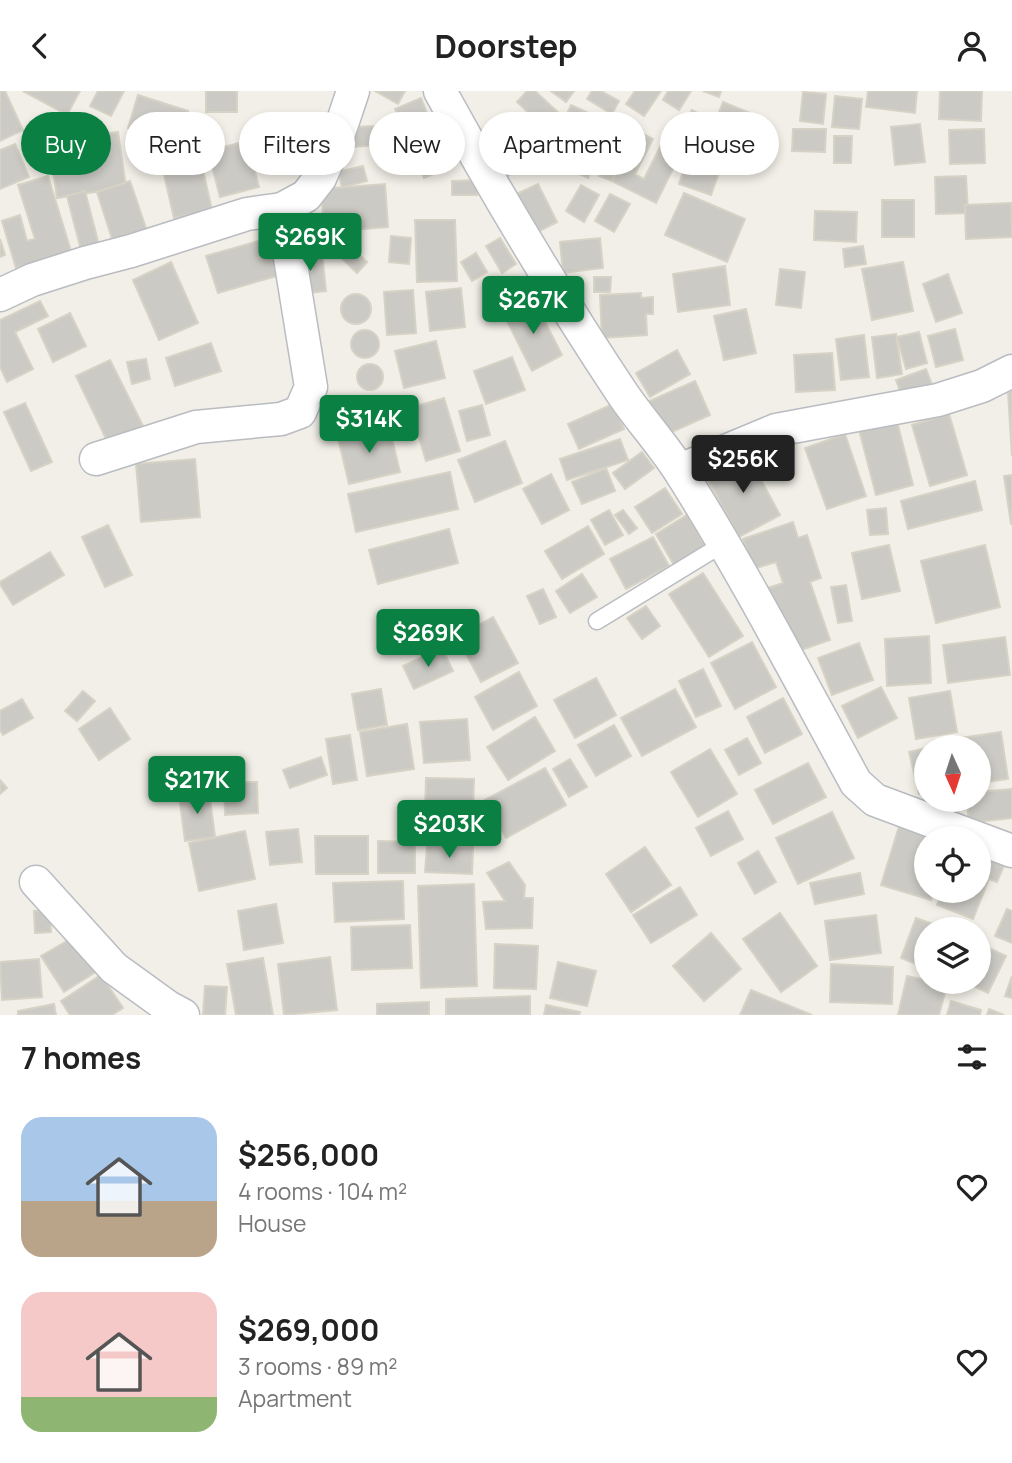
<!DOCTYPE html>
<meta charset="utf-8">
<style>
:root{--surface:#fff;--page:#f6f6f6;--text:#222;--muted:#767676;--accent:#0b8043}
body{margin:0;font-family:Manrope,sans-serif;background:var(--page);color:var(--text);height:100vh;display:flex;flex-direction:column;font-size:26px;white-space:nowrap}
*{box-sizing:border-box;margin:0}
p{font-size:23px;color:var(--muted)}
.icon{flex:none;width:38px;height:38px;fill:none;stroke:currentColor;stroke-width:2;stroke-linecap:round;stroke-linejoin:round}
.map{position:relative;height:924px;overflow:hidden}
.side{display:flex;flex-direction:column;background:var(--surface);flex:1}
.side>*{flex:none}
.top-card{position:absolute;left:21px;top:21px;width:971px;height:63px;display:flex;gap:14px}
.needle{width:46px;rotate:177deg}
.controls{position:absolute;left:914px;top:644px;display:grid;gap:14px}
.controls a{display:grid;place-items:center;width:77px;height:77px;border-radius:50%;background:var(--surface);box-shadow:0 4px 10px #0003;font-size:35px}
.price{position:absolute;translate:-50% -60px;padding:0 16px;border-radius:7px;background:var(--accent);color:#fff;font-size:23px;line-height:46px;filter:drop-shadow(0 2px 4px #0008)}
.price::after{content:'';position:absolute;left:50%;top:42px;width:21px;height:16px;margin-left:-10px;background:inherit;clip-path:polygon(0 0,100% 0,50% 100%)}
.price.active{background:#222;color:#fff}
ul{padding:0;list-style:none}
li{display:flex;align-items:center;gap:21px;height:175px;padding:0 21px}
li span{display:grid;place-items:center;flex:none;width:196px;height:140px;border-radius:21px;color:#555}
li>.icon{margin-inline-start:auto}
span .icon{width:84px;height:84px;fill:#fffc;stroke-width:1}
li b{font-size:30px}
h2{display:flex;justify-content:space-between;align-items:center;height:84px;padding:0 21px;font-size:30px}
.chip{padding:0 24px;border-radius:32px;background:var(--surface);box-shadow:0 4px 10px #0003;font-size:24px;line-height:63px}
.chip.active{background:var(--accent);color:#fff}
header{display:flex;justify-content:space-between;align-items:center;height:91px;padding:0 21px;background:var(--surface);font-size:32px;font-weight:700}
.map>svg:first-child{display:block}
.building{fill:#cccac4;stroke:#d6d2c5;stroke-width:2}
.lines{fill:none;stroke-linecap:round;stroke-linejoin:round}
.service-casing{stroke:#b9bcc1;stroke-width:19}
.minor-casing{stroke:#b9bcc1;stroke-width:35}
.service{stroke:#fff;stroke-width:16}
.minor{stroke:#fff;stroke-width:32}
</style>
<header><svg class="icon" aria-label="back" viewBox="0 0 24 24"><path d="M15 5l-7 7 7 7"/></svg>Doorstep<svg class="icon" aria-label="person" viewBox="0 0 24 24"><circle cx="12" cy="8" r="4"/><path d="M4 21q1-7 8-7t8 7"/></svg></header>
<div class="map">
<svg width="1012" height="924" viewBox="0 0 1012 924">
<rect width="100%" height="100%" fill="#f1efe7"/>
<!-- building -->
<g class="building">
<path d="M5,0L23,39L0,50V1Z"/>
<path d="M23,0H80L67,24Z"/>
<path d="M98,0H124L111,25L90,15Z"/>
<rect x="206" y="0" width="31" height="21"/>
<path d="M375,0H405L398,13Z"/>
<path d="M527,0H535L562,25L548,40L517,11Z"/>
<path d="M551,0H574L566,11Z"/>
<path d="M592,0H601L619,10L612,23L587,8Z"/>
<path d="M635,0H661L644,25L626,13Z"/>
<path d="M668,0H691L679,19L663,9Z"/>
<path d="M703,0H721L719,6Z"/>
<path d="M868,0H917L915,22L866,16Z"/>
<path d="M940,0H982L981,30L939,28Z"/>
<path d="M803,1L826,3L823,33L800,30Z"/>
<path d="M138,4L188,20L178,52L128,37Z"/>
<path d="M835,5L862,8L859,38L832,36Z"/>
<path d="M421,7L449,77L424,87L395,18Z"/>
<path d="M723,11L767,29L754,64L709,47Z"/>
<path d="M571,14L612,33L588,87L547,68Z"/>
<path d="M692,19L706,27L696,47L681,39Z"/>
<path d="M920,33L925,71L895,74L891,36Z"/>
<path d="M280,34L281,52L268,53L267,36Z"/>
<path d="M378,35L379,54L352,56L351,36Z"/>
<path d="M621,36L633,41L612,90L599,85Z"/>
<path d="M793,38H826L825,61L792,60Z"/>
<path d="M984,38L985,72L950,73L949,39Z"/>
<path d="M637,40L653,48L635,83L644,88L662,52L681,62L656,112L612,90Z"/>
<path d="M118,41L126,96L57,107L49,51Z"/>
<path d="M834,45H852L851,72H834Z"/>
<path d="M247,50L259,96L220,106L208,60Z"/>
<path d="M511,51L526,72L501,90L486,68Z"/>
<path d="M15,53L29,86L0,98V59Z"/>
<path d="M692,56L724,67L711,104L679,93Z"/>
<path d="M200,66L212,119L174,127L162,75Z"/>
<path d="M363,75L367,90L342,96L338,81Z"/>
<path d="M48,85L71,160L16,177L2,130L20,124L27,150L35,148L18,94Z"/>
<path d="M966,85L968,122L936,123L935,86Z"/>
<path d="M478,89L477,104H452V90Z"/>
<path d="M130,90L148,143L114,154L97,101Z"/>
<path d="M385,93L388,136L324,141L321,98Z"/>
<path d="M538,93L557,131L532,144L512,105Z"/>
<path d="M581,94L599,104L584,131L566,120Z"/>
<path d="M85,100L100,158L82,163L67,105Z"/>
<path d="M684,102L745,128L727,171L665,144Z"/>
<path d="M610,103L630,113L614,141L595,130Z"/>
<rect x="882" y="109" width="32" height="37"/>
<path d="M1011,112L1012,146L966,148L965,114Z"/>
<path d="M815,120L857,121L856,151L814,149Z"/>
<path d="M415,129H455L457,190L417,191Z"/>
<path d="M340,144L367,171L357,182L329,155Z"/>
<path d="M391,145L411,147L409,173L389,171Z"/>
<path d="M269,147L280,184L218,202L206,165Z"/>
<path d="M500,147L516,173L502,182L486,155Z"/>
<path d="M600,147L603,177L563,182L560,151Z"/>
<path d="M0,148L5,164L0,166Z"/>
<path d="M863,155L866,173L845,176L843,158Z"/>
<path d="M322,162L326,200L298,203L294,165Z"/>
<path d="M476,162L487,181L472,190L461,171Z"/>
<path d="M171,171L198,232L159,249L133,189Z"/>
<path d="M903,171L913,220L872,229L862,178Z"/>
<path d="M725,175L730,214L678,221L673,183Z"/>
<path d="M780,178L805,181L801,217L776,214Z"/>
<path d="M948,183L962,222L936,231L923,193Z"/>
<path d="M594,186H611L610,201H594Z"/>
<path d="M461,197L465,236L430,240L426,201Z"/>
<path d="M413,199L416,242L387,244L384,201Z"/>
<path d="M641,202V207L653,206V223H646L647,244L602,247L600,204Z"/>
<circle cx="356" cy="218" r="15"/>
<path d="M40,210L48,225L15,241L33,278L7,291L0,276V229Z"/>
<path d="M535,211L562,264L532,280L505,226Z"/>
<path d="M746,218L756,262L724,269L714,225Z"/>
<path d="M70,222L86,255L53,271L38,238Z"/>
<path d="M955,238L963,269L936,276L928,245Z"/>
<circle cx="365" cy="253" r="14"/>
<path d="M919,241L927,272L906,278L897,246Z"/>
<path d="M896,243L902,283L877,287L872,246Z"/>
<path d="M864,244L869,286L841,289L836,248Z"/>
<path d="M436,250L445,287L404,297L395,260Z"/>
<path d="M211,252L221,280L175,295L166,267Z"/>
<path d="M677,259L690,283L650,306L636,282Z"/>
<path d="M832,262L835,299L796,301L794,264Z"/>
<path d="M512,266L525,299L486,313L474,280Z"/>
<path d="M146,268L150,288L132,293L127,271Z"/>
<path d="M110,269L143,335L108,352L76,285Z"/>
<circle cx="370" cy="286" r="13"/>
<path d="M926,278L934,299L904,310L896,289Z"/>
<path d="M695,290L710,324L663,345L647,311Z"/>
<path d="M1012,300V365L1008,301Z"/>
<path d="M444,307L460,360L426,370L410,317Z"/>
<path d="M25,312L52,371L31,380L4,321Z"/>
<path d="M613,313L624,338L579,358L568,333Z"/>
<path d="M482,314L490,344L467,350L459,320Z"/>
<path d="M895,322L913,394L876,404L857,331Z"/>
<path d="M949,323L967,384L930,395L912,334Z"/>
<path d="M389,335L400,381L349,393L338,347Z"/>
<path d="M845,343L866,405L827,418L805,357Z"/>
<path d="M620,348L628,369L567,389L560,368Z"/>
<path d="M505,350L522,392L475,411L458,369Z"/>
<path d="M642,361L654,377L625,398L613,382Z"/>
<path d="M747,363L780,424L739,446L706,385Z"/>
<path d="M195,368L200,426L141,431L136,373Z"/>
<path d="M606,377L615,400L582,413L572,391Z"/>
<path d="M450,381L458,418L356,441L348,403Z"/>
<path d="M551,383L569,419L542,433L523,398Z"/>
<path d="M1012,384V433H1011L1004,385Z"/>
<path d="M975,390L982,419L908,438L901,410Z"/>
<path d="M665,397L682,423L652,442L635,416Z"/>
<path d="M886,417L888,443L870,444L867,419Z"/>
<path d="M609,419L623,444L605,454L591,429Z"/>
<path d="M623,419L637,437L629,443L615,424Z"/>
<path d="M687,424L706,456L674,474L656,443Z"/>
<path d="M793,431L798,447L807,444L821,487L810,491L830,549L790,563L768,497L783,492L776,471L753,478L743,448Z"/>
<path d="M108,434L132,484L105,496L82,446Z"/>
<path d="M588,435L604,463L562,488L545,460Z"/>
<path d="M449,438L458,472L378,493L369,459Z"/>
<path d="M653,446L669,475L626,498L610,468Z"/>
<path d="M889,454L900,500L862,508L852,462Z"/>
<path d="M985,454L1000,516L936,532L921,470Z"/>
<path d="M50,461L64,484L13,514L0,493V491Z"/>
<path d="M703,482L743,545L709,566L669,503Z"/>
<path d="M582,483L597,506L570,522L556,500Z"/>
<path d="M846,494L852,530L838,532L831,496Z"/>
<path d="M543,498L556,526L540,533L527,505Z"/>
<path d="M646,515L660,535L642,548L627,527Z"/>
<path d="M493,526L518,572L481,591L457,546Z"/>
<path d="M929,545L931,592L887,595L885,548Z"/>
<path d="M1005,546L1010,584L948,592L943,554Z"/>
<path d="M752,551L776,596L735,618L711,572Z"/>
<path d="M859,552L873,589L832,604L818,567Z"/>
<path d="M442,557L453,580L414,598L403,575Z"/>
<path d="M703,578L721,615L696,626L679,590Z"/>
<path d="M519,581L537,615L493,639L475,606Z"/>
<path d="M596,587L616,624L575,647L554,609Z"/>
<path d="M881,596L897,627L858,647L842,615Z"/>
<path d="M381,598L387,634L358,639L352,603Z"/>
<path d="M675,598L696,636L642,665L621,627Z"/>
<path d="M83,600L95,610L77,630L65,620Z"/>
<path d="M950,600L957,641L916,648L909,607Z"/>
<path d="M783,607L802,643L765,662L747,626Z"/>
<path d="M22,608L33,627L3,644L0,639V620Z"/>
<path d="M110,617L130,648L99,669L79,638Z"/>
<path d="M535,626L555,660L508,689L487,656Z"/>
<path d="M467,628L470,669L424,672L420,631Z"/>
<path d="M407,633L414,678L367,685L360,641Z"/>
<path d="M614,634L631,665L596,685L578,654Z"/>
<path d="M1001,641L1008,688L978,692V656H961L960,647Z"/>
<path d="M350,644L357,689L333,693L326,648Z"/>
<path d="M747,647L761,672L739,684L725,659Z"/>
<path d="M949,652L950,656H929Z"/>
<path d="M926,657V701L919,703L909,661Z"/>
<path d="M710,658L737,703L698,726L671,681Z"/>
<path d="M321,666L327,684L290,697L283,679Z"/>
<path d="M570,668L587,696L569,706L553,678Z"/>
<path d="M808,672L826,706L773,733L755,699Z"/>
<path d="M545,677L566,714L506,747L485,709Z"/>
<path d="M426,687L474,688L473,722L425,721Z"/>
<path d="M0,689L7,697L0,703Z"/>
<path d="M257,691L258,722L225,724L224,692Z"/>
<path d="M1012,698V727L969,732L967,709H978V701Z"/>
<path d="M209,700L215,746L185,750L179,704Z"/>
<path d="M728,720L743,748L711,765L696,737Z"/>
<path d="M832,721L854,767L798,793L776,747Z"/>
<path d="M901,729L949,747H926V800H934L931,809L881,794Z"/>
<path d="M298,738L302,771L270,774L266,741Z"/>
<path d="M245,740L255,788L199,800L189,752Z"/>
<path d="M315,745H368V783H316Z"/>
<path d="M378,750L415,751V782H378Z"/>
<path d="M427,754L473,756L472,783L425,781Z"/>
<path d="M645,756L671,794L631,821L606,783Z"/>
<path d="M978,759L1006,770L997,791L989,788L973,828L937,814L942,800H978Z"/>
<path d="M758,760L776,791L755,803L738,772Z"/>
<path d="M509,771L525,794L524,807H533L532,837L486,838L483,811L505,810L487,782Z"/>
<path d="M860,782L864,803L815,813L810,792Z"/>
<path d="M403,790L404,828L335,831L333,792Z"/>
<path d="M474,793L477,895L421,897L418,795Z"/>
<path d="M680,796L697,824L651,852L633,824Z"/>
<path d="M276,813L283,852L244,859L238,820Z"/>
<path d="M1007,818L1012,820V852L995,845Z"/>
<path d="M50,819L51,841L35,842L34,820Z"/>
<path d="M780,822L817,875L781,901L743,848Z"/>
<path d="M876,824L881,862L830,869L825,830Z"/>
<path d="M916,827L947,838H926V877L901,867Z"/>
<path d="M410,834L412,877L352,879L351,836Z"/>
<path d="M711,842L741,878L704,910L673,875Z"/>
<path d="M77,844L99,879L64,901L41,865Z"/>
<path d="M978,852L1006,865L988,902L965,891H978Z"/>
<path d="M495,853L538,855L536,898L494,897Z"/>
<path d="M330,866L337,919L284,924L278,873Z"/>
<path d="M263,867L273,924H236L227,873Z"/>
<path d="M39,868L42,906L2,909L0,871Z"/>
<path d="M558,871L596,880L587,915L550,907Z"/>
<path d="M831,873L893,876L892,913L830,911Z"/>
<path d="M101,884L123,917L112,924H70L61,910Z"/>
<path d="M907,885L926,889V891L947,894L939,924H898Z"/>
<path d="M1012,885V907L1005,905Z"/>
<path d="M205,895L227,896L225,924H203Z"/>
<path d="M751,899L812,924H740Z"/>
<path d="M530,905V924H446V908Z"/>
<path d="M951,910L981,919L980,924H947Z"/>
<path d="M429,911V924H377V913Z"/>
<path d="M54,913L56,924H18V920Z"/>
<path d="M546,914L580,921L579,924H544Z"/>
<path d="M989,918L1004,924H987Z"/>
</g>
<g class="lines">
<!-- service casing -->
<g class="service-casing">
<path id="service" d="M597,530L723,453"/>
</g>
<!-- minor casing -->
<g class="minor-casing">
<g id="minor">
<path d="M440,0C497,104 558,206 624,305C642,331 664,355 681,382C744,482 799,588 856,692L875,709L1012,760"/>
<path d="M0,204L32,189L85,172L131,160L247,123L282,118L306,105L320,87L336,51L353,0"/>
<path d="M96,368L196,336L281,328L300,321L311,296L282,118"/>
<path d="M680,379L776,339L938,309L982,295L1012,280"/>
<path d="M36,791L114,877L168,916L183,924"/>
</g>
</g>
<!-- service -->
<use href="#service" class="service"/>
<!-- minor -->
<use href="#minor" class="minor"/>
</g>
</svg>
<div class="controls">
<a><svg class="needle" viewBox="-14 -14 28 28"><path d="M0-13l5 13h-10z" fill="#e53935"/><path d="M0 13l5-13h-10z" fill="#767676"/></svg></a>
<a><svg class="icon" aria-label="locate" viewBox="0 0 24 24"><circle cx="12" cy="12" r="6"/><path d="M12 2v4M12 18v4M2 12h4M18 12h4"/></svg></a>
<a><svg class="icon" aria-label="layers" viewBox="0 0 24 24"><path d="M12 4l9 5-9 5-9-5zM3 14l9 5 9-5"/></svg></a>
</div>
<b class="price" style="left:310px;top:182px">$269K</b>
<b class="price" style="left:533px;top:245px">$267K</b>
<b class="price" style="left:369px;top:364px">$314K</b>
<b class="price active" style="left:743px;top:404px">$256K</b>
<b class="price" style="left:428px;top:578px">$269K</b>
<b class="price" style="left:197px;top:725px">$217K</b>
<b class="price" style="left:449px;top:769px">$203K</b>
<div class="top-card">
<a class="chip active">Buy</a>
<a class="chip">Rent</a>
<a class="chip">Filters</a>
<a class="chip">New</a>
<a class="chip">Apartment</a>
<a class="chip">House</a>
</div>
</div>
<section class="side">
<h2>7 homes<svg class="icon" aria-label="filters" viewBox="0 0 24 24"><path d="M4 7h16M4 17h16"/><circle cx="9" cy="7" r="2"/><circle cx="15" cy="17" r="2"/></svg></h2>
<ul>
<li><span style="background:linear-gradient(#a9c7e8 60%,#b9a48a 0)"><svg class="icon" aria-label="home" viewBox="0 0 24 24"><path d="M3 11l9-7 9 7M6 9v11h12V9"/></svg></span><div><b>$256,000</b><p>4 rooms · 104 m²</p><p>House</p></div><svg class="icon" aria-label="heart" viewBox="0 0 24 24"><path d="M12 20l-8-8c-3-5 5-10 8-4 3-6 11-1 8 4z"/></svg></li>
<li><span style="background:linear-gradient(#f6c9c9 75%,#8fb573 0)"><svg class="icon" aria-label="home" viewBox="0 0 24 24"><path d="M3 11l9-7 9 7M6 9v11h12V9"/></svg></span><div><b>$269,000</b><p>3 rooms · 89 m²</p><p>Apartment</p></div><svg class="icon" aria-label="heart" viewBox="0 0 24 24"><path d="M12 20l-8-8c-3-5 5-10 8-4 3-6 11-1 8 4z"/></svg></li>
</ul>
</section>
